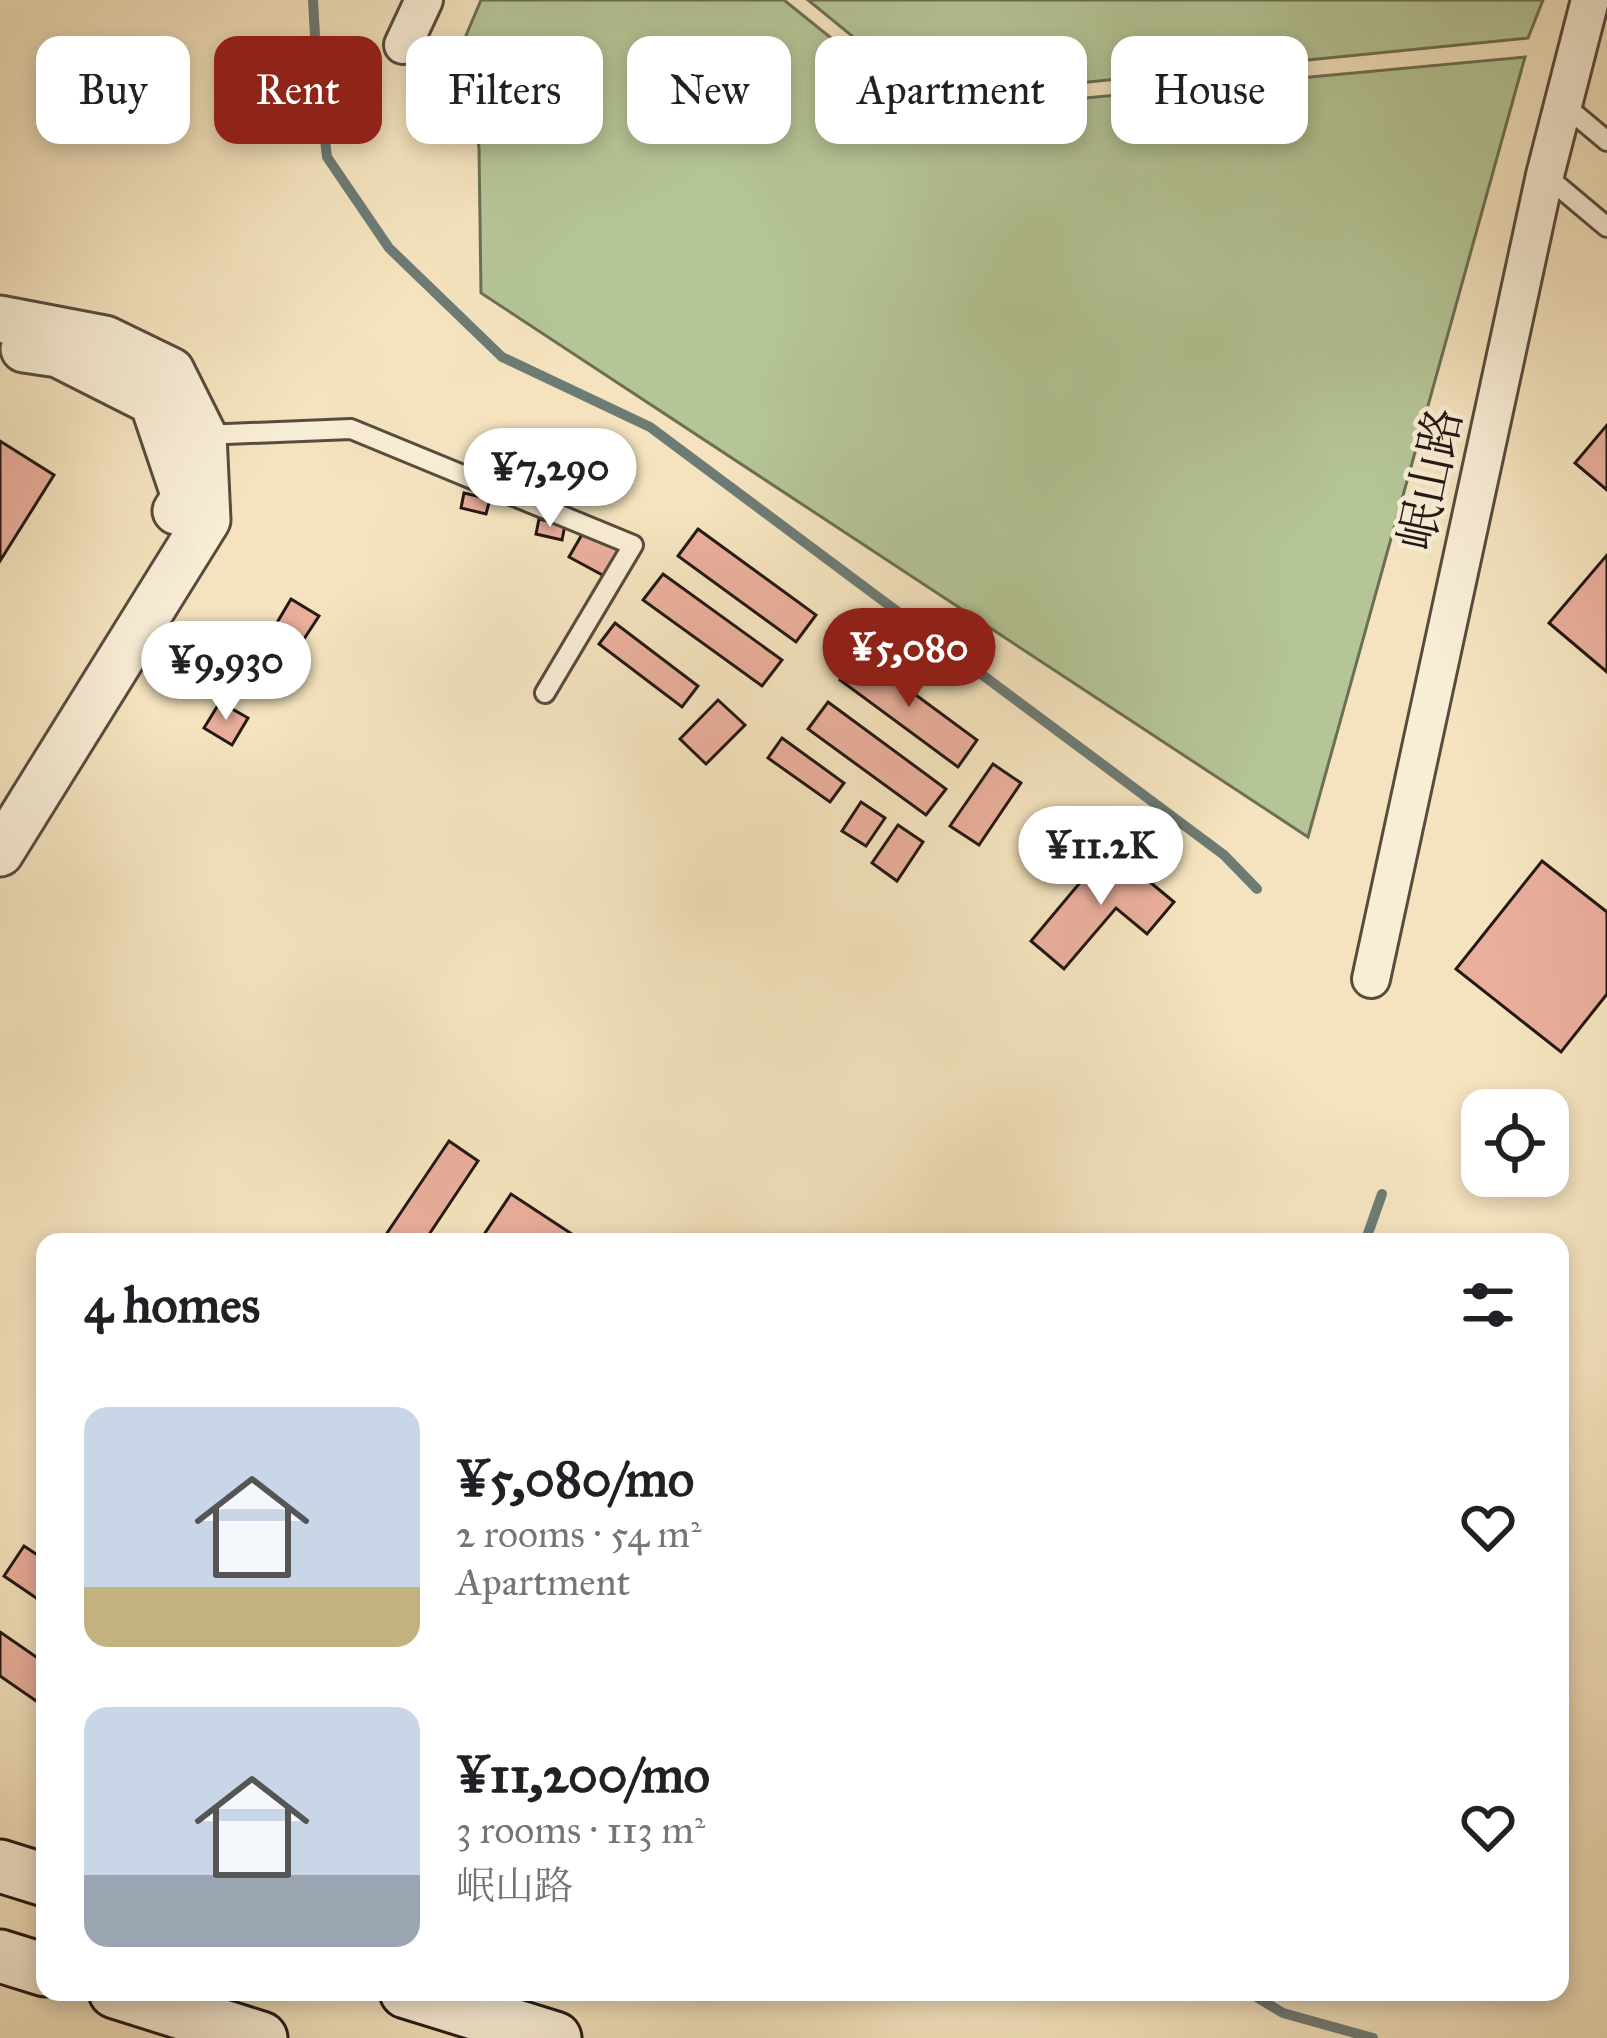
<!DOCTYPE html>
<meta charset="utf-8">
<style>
:root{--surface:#fff;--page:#f6f6f6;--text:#202124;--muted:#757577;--accent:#8f2418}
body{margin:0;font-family:"IM FELL Great Primer","Noto Serif SC",serif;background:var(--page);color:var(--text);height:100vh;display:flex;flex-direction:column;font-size:45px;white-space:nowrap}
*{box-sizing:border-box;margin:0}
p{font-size:39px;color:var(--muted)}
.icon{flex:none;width:66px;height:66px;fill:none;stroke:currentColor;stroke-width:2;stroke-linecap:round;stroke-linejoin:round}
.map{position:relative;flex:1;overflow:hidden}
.details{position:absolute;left:36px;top:1233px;width:1533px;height:768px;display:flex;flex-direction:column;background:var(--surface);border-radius:24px;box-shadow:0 6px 18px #0003}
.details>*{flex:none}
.banner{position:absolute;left:36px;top:36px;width:1536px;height:108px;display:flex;gap:24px}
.controls{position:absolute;left:1461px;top:1089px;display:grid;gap:24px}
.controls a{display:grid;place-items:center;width:108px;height:108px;border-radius:24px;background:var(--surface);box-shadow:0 6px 18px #0003;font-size:60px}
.price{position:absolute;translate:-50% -102px;padding:0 27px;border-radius:42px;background:#fff;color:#222;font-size:39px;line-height:78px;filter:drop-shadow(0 3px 6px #0008)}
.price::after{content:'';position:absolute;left:50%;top:72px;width:36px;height:27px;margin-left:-18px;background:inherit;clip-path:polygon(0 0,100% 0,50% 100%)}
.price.current{background:var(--accent);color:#fff}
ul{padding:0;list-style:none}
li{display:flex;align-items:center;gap:36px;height:300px;padding:0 48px}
li span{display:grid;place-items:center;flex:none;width:336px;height:240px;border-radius:24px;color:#555}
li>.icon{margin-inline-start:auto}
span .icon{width:144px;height:144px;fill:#fffc;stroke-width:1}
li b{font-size:51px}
h2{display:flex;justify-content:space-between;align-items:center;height:144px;padding:0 48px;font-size:51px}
.pill{padding:0 42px;border-radius:24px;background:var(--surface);box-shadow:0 6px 18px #0003;font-size:42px;line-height:108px}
.pill.current{background:var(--accent);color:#fff}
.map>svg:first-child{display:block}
.green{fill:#b5c596;stroke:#6c6f54;stroke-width:3}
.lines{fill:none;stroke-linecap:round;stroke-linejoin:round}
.stream{stroke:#6d7b75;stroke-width:10}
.building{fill:#eaaf9c;stroke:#241913;stroke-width:3}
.service-casing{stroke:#584c3e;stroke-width:24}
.minor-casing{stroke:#584c3e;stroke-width:42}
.tertiary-casing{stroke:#584c3e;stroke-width:51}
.secondary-casing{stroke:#241913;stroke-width:57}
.service{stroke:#f8edd5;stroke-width:18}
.minor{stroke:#f8edd5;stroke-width:36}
.tertiary{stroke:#f8edd5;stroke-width:45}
.secondary{stroke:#f8edd5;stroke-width:51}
.labels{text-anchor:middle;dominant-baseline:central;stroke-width:9;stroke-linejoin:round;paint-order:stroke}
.street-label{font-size:48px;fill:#241913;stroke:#f8edd5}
</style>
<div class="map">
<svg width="1607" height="2038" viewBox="0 0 1607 2038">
<rect width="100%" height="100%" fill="#f4e3be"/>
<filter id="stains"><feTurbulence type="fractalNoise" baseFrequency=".00167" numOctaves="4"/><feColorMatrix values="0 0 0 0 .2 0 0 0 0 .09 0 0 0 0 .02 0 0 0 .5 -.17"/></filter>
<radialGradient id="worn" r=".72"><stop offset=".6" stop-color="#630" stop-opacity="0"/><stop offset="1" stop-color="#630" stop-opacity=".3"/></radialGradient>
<!-- green -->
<g class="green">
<path d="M481,0H784L924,113L1525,57L1308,837L481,293L479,148L462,45Z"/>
<path d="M808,0H1543L1528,38L928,98Z"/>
</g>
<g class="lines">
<!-- stream -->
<g class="stream">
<path d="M313,0L317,72L327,157L389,248L502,357L650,427L1224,855L1257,889"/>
<path d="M1365,1242L1382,1194"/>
<path d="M1248,1992L1283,2013L1373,2038"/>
</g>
</g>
<!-- building -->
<g class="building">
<path d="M1607,425V490L1575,463Z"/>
<path d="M0,441L54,475L0,561Z"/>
<path d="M464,493L490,499L486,514L461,508Z"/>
<path d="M539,519L565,525L562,540L536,534Z"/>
<path d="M698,529L816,615L796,642L678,556Z"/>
<path d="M584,531L623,552L608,578L569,557Z"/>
<path d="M1607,555V672L1549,623Z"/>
<path d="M663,574L782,660L762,686L643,600Z"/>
<path d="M291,599L319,616L302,642L275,626Z"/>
<path d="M615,623L698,686L682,707L599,644Z"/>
<path d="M859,653L977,740L958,767L840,680Z"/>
<path d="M718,700L745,725L706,764L680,739Z"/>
<path d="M220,702L248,718L232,745L204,728Z"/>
<path d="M828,702L946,789L926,815L808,729Z"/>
<path d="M782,738L844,783L830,802L768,758Z"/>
<path d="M993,764L1021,783L979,845L950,826Z"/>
<path d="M861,802L885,818L866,846L842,831Z"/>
<path d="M898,825L923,842L897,881L872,863Z"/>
<path d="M1109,848L1174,902L1147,934L1116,908L1064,969L1031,941Z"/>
<path d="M1542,861L1607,912V994L1561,1052L1456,969Z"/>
<path d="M449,1141L478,1161L424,1242H381Z"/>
<path d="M511,1194L584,1242H479Z"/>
<path d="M24,1546L45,1560V1604L4,1576Z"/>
<path d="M0,1632L45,1663L42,1705L0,1676Z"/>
</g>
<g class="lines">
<!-- service casing -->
<g class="service-casing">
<g id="service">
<path d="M1564,105L1607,141"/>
<path d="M1545,175L1607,227"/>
<path d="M203,435L351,429L633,545L545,693"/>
</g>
</g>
<!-- minor casing -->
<g class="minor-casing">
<g id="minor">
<path d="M403,45L424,0"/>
<path d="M1371,979L1545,175L1590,0"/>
</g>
</g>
<!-- tertiary casing -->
<g class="tertiary-casing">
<g id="tertiary">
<path d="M0,319L105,339L171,371L203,435L207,520L0,853"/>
<path d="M24,349L58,354L153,402L185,497L176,511"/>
</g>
</g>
<!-- secondary casing -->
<g class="secondary-casing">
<g id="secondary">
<path d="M0,1866L45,1880"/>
<path d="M0,1956L45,1970"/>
<path d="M115,1992L261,2038"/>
<path d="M406,1992L555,2038"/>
</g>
</g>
<!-- service -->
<use href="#service" class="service"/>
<!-- minor -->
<use href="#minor" class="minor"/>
<!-- tertiary -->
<use href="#tertiary" class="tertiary"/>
<!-- secondary -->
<use href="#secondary" class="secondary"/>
</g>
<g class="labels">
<!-- street labels -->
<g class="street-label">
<text transform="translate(1430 479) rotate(-78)">岷山路</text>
</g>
</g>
<rect width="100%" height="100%" filter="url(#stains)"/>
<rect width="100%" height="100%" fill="url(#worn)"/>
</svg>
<div class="controls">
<a><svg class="icon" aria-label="locate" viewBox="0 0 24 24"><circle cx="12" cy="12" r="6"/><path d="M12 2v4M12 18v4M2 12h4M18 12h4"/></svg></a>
</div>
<b class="price" style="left:550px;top:530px">¥7,290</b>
<b class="price current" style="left:909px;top:710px">¥5,080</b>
<b class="price" style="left:226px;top:723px">¥9,930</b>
<b class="price" style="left:1101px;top:908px">¥11.2K</b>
<div class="banner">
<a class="pill">Buy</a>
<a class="pill current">Rent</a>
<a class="pill">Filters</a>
<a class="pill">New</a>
<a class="pill">Apartment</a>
<a class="pill">House</a>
</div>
<section class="details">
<h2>4 homes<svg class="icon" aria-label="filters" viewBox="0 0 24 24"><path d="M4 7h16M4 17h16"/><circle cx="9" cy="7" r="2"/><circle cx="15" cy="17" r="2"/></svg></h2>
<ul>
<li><span style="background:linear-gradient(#c9d6e8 75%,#c2b280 0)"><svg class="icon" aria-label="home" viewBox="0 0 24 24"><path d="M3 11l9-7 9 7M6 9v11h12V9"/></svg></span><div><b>¥5,080/mo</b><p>2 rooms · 54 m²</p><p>Apartment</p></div><svg class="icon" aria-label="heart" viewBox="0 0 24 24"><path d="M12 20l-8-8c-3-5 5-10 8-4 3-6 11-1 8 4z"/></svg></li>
<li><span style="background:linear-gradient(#c9d6e8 70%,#9aa5b1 0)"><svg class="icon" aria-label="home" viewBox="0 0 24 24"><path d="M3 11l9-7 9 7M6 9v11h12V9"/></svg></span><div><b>¥11,200/mo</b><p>3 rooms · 113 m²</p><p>岷山路</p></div><svg class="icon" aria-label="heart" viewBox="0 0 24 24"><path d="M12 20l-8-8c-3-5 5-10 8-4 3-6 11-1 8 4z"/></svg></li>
</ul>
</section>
</div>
